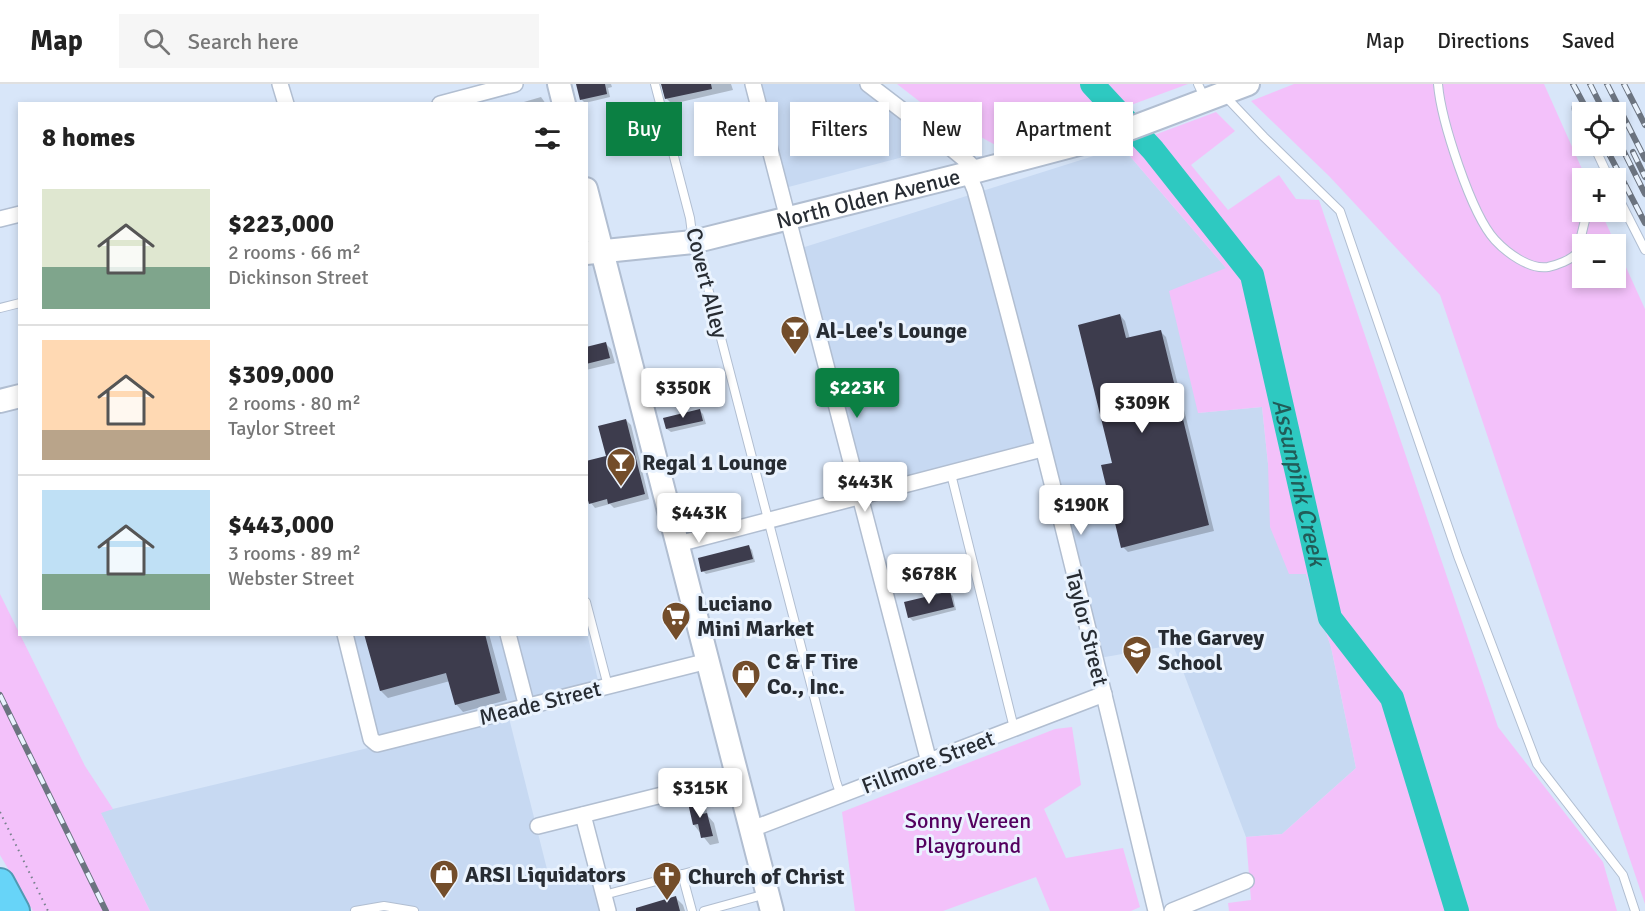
<!DOCTYPE html>
<meta charset="utf-8">
<style>
:root{--surface:#fff;--page:#f6f6f6;--text:#222;--muted:#767676;--line:#e0e0e0;--accent:#0b8043}
body{margin:0;font-family:Signika,sans-serif;background:var(--page);color:var(--text);height:100vh;display:flex;flex-direction:column;font-size:22px;white-space:nowrap}
*{box-sizing:border-box;margin:0}
p{font-size:20px;color:var(--muted)}
.icon{flex:none;width:33px;height:33px;fill:none;stroke:currentColor;stroke-width:2;stroke-linecap:round;stroke-linejoin:round}
.map{position:relative;flex:1;overflow:hidden}
.drawer{position:absolute;left:18px;top:18px;width:570px;height:534px;display:flex;flex-direction:column;background:var(--surface);border-radius:0px;box-shadow:0 3px 9px #0003}
.drawer>*{flex:none}
.guide{position:absolute;left:606px;top:18px;width:570px;height:54px;display:flex;gap:12px}
.buttons{position:absolute;left:1572px;top:18px;display:grid;gap:12px}
.buttons a{display:grid;place-items:center;width:54px;height:54px;border-radius:0px;background:var(--surface);box-shadow:0 3px 9px #0003;font-size:30px}
.price{position:absolute;translate:-50% -51px;padding:0 14px;border-radius:6px;background:#fff;color:#222;font-size:20px;line-height:39px;filter:drop-shadow(0 2px 3px #0008)}
.price::after{content:'';position:absolute;left:50%;top:36px;width:18px;height:14px;margin-left:-9px;background:inherit;clip-path:polygon(0 0,100% 0,50% 100%)}
.price.on{background:var(--accent);color:#fff}
ul{padding:0;list-style:none}
li{display:flex;align-items:center;gap:18px;height:150px;padding:0 24px}
li+li{border-top:2px solid var(--line)}
li span{display:grid;place-items:center;flex:none;width:168px;height:120px;border-radius:0px;color:#555}
li>.icon{margin-inline-start:auto}
span .icon{width:72px;height:72px;fill:#fffc;stroke-width:1}
li b{font-size:26px}
h2{display:flex;justify-content:space-between;align-items:center;height:72px;padding:0 24px;font-size:26px}
.pill{padding:0 21px;border-radius:0px;background:var(--surface);box-shadow:0 3px 9px #0003;font-size:21px;line-height:54px}
.pill.on{background:var(--accent);color:#fff}
header{display:flex;align-items:center;gap:36px;box-sizing:border-box;height:84px;padding:0 30px;background:var(--surface);border-bottom:2px solid var(--line)}
header strong{font-size:28px}
nav{display:flex;gap:33px;margin-inline-start:auto;font-size:21px}
.search{width:420px;height:54px;background:var(--page);display:flex;align-items:center;gap:15px;box-sizing:border-box;padding:0 21px;border-radius:0px;color:var(--muted);font-size:22px}
.map>svg:first-child{display:block}
.built{fill:#c7d9f2}
.green{fill:#f3c1fa;fill-rule:evenodd}
.shadow{fill:#0003}
.lines{fill:none;stroke-linecap:round;stroke-linejoin:round}
.river{stroke:#2ec9c1;stroke-width:24}
.building{fill:#3d3c4d}
.lane-casing{stroke:#b1bed1;stroke-width:10}
.street-casing{stroke:#b1bed1;stroke-width:18}
.secondary-casing{stroke:#b1bed1;stroke-width:26}
.highway-casing{stroke:#5199b3;stroke-width:32}
.path{stroke:#77818d;stroke-width:2;stroke-dasharray:1.5 4.5;stroke-linecap:butt}
.lane{stroke:#fff;stroke-width:8}
.street{stroke:#fff;stroke-width:15}
.secondary{stroke:#fff;stroke-width:22}
.highway{stroke:#67d4f8;stroke-width:28}
.rail-casing{stroke:#6c7480;stroke-width:6}
.rail{stroke:#eaf3fe;stroke-width:4;stroke-dasharray:11;stroke-linecap:butt}
.labels{text-anchor:middle;dominant-baseline:central;stroke-width:6;stroke-linejoin:round;paint-order:stroke}
.street-label{font-size:22px;fill:#272c33;stroke:#eaf3fe}
.poi-label{font-size:22px;font-weight:bold;fill:#272c33;stroke:#eaf3fe;text-anchor:start}
.park-label{font-size:22px;fill:#54005f;stroke:#eaf3fe}
.water-label{font-size:24px;font-style:italic;fill:#215c58;stroke:#eaf3fe}
</style>
<header>
<strong>Map</strong>
<div class="search"><svg class="icon" aria-label="search" viewBox="0 0 24 24"><circle cx="10" cy="10" r="6"/><path d="M15 15l6 6"/></svg>Search here</div>
<nav><a>Map</a><a>Directions</a><a>Saved</a></nav>
</header>
<div class="map">
<svg width="1645" height="827" viewBox="0 0 1645 827">
<rect width="100%" height="100%" fill="#d8e6f9"/>
<!-- built -->
<g class="built">
<path d="M750,0H866L949,61L777,106Z"/>
<path d="M1122,63L1226,184L1198,329L1262,323L1268,380L1289,489L1306,490L1331,563L1356,684L1282,750L1246,753L1173,561L1094,575L1039,372L854,417L792,167Z"/>
<path d="M587,549L600,605L508,630L551,801L595,789L606,827H150L100,728L368,664L339,551Z"/>
</g>
<!-- green -->
<g class="green">
<path d="M897,0H1188L1093,35L999,63L979,52L963,56L937,31Z"/>
<path d="M1294,0H1544L1586,94H1582V128H1601L1645,225V820L1440,211L1329,92L1251,17ZM1582,160H1616V194H1582Z"/>
<path d="M1216,28L1235,47L1191,81L1228,126L1279,91L1296,115L1319,116L1498,643L1603,778L1617,827H1229L1228,819L1251,816L1246,753L1282,750L1356,684L1331,563L1306,490H1289L1270,443L1268,380L1262,323L1198,329L1169,207L1226,184L1122,63Z"/>
<path d="M0,510L85,682L113,725L101,729L150,827H33L0,771Z"/>
<path d="M1072,643L1081,701L1044,725L1066,774L1123,764L1140,823L1131,827H1050L1036,793L943,827H855L842,728L1055,645Z"/>
</g>
<!-- shadow -->
<g class="shadow">
<path d="M578,0H611L612,3L608,4L610,13L585,19L581,15Z"/>
<path d="M663,0H731L733,6L672,20L666,14Z"/>
<path d="M541,13L546,20H517Z"/>
<path d="M1120,231L1125,237L1130,255L1160,247L1166,253L1214,447L1128,468L1123,463L1114,380Z"/>
<path d="M606,260L611,265L615,279L586,286V265Z"/>
<path d="M700,327L703,330L706,340L671,348L667,345L665,335Z"/>
<path d="M626,336L631,341L649,415L614,424L610,420L595,424L591,419L608,373Z"/>
<path d="M749,463L752,466L755,478L706,490L703,487Z"/>
<path d="M949,509L953,512L956,526L913,537L909,533Z"/>
<path d="M366,550H489L507,616L463,628L456,620L450,597L388,614L381,607Z"/>
<path d="M699,717L706,724L708,732L714,739L719,759L710,761L694,741Z"/>
<path d="M676,814L683,821L685,827H638Z"/>
</g>
<g class="lines">
<!-- river -->
<path class="river" id="s1" d="M1092,0L1153,66L1252,191L1330,534L1392,614L1457,827"/>
</g>
<!-- building -->
<g class="building">
<path d="M576,0H605L607,10L580,16Z"/>
<path d="M661,0H711L712,5L665,15Z"/>
<path d="M1120,230L1126,254L1161,246L1209,441L1121,464L1101,381L1112,379L1078,241Z"/>
<path d="M606,258L610,274L586,280V263Z"/>
<path d="M700,325L703,337L666,345L663,334Z"/>
<path d="M626,335L645,410L608,420L607,415L589,420L586,409V377L606,372L598,342Z"/>
<path d="M749,461L753,475L701,488L698,474Z"/>
<path d="M950,507L954,523L908,534L904,518Z"/>
<path d="M364,550H485L500,609L455,621L446,589L380,607Z"/>
<path d="M699,715L702,730L707,729L713,752L701,754L698,740L693,741L688,719Z"/>
<path d="M676,812L680,827H636V824Z"/>
</g>
<g class="lines">
<!-- lane casing -->
<g class="lane-casing">
<g id="lane">
<path d="M655,0L690,134L693,158L702,181L836,697L841,712"/>
<path d="M1198,0L1205,15"/>
<path d="M1438,0C1441,36 1471,130 1495,156C1507,169 1530,186 1548,183C1557,181 1571,176 1577,169L1587,128"/>
<path d="M1226,13L1264,53L1340,127L1458,472L1537,680L1623,791L1635,827"/>
<path d="M1576,24L1582,38"/>
<path d="M1594,62L1609,94"/>
<path d="M1616,109L1645,166"/>
<path d="M0,224L20,219"/>
<path d="M951,390L1014,644"/>
<path d="M586,518L608,602"/>
<path d="M682,790L692,827"/>
<path d="M604,811L694,787"/>
<path d="M355,827L384,822L414,827"/>
<path d="M704,827L766,810"/>
</g>
</g>
<!-- street casing -->
<g class="street-casing">
<g id="street">
<path d="M280,0L286,20"/>
<path d="M753,0L929,678"/>
<path d="M868,0L945,59L969,79L977,87"/>
<path d="M440,20L515,0"/>
<path d="M968,89L975,106C1041,344 1098,586 1156,827"/>
<path d="M0,135L20,130"/>
<path d="M678,460L1042,365"/>
<path d="M345,550L371,655L377,660L708,577"/>
<path d="M508,550L527,623"/>
<path d="M583,731L608,827"/>
<path d="M538,742L738,692"/>
<path d="M752,745L1104,610"/>
<path d="M1172,827L1246,797"/>
</g>
</g>
<!-- secondary casing -->
<g class="secondary-casing">
<g id="secondary">
<path d="M559,0L564,20"/>
<path d="M586,105L772,827"/>
<path id="s2" d="M586,169L693,158L977,87L1113,51L1248,0"/>
<path d="M0,317L20,312"/>
</g>
</g>
<!-- highway casing -->
<g class="highway-casing">
<path id="highway" d="M0,799L15,827"/>
</g>
<!-- path -->
<path class="path" d="M0,728L48,827"/>
<!-- lane -->
<use href="#lane" class="lane"/>
<!-- street -->
<use href="#street" class="street"/>
<!-- secondary -->
<use href="#secondary" class="secondary"/>
<!-- highway -->
<use href="#highway" class="highway"/>
<!-- rail casing -->
<g class="rail-casing">
<g id="rail">
<path d="M1573,0L1588,28"/>
<path d="M1590,0L1604,28"/>
<path d="M1607,0L1645,75"/>
<path d="M1624,0L1645,41"/>
<path d="M1616,52L1645,110"/>
<path d="M1605,62L1645,139"/>
<path d="M1633,68L1645,93"/>
<path d="M0,611L106,827"/>
</g>
</g>
<!-- rail -->
<use href="#rail" class="rail"/>
</g>
<!-- icons -->
<defs>
<g id="bar-pin" transform="scale(1.5)"><path d="M0 17L-7.5 6A9.5 9.5 0 1 1 7.5 6Z" fill="#734d2a" stroke="#eaf3fe"/><path d="M-6-5H6L.8 .8V4.5H3.5V6h-7V4.5H-.8V.8Z" fill="#fff"/></g>
<g id="supermarket-pin" transform="scale(1.5)"><path d="M0 17L-7.5 6A9.5 9.5 0 1 1 7.5 6Z" fill="#734d2a" stroke="#eaf3fe"/><path d="M-6-5.5h2.5l.6 2H6L4.5 2H-2.5L-4.4-4H-6ZM-1.5 3.2a1.3 1.3 0 1 0 .1 0ZM3 3.2a1.3 1.3 0 1 0 .1 0Z" fill="#fff"/></g>
<g id="school-pin" transform="scale(1.5)"><path d="M0 17L-7.5 6A9.5 9.5 0 1 1 7.5 6Z" fill="#734d2a" stroke="#eaf3fe"/><path d="M0-5L7-2L0 1L-7-2ZM-4 1L0 2.5L4 1V4Q0 6-4 4Z" fill="#fff"/></g>
<g id="shop-pin" transform="scale(1.5)"><path d="M0 17L-7.5 6A9.5 9.5 0 1 1 7.5 6Z" fill="#734d2a" stroke="#eaf3fe"/><path d="M-5-2.5h2.3a2.7 3.5 0 0 1 5.4 0H5L5.5 6h-11ZM-1.5-2.5h3a1.5 2.3 0 0 0-3 0Z" fill="#fff"/></g>
<g id="church-pin" transform="scale(1.5)"><path d="M0 17L-7.5 6A9.5 9.5 0 1 1 7.5 6Z" fill="#734d2a" stroke="#eaf3fe"/><path d="M-1.2-6h2.4v3.5h3.3v2.4h-3.3V6h-2.4V-.1h-3.3v-2.4h3.3Z" fill="#fff"/></g>
</defs>
<g fill-rule="evenodd">
<use href="#bar-pin" x="795" y="246"/>
<use href="#bar-pin" x="621" y="378"/>
<use href="#supermarket-pin" x="676" y="532"/>
<use href="#school-pin" x="1137" y="566"/>
<use href="#shop-pin" x="746" y="590"/>
<use href="#shop-pin" x="444" y="790"/>
<use href="#church-pin" x="667" y="792"/>
</g>
<g class="labels">
<!-- street labels -->
<g class="street-label">
<text stroke="none"><textPath href="#s2" startOffset="288">North Olden Avenue</textPath></text>
<text transform="translate(707 199) rotate(76)">Covert Alley</text>
<text transform="translate(1087 544) rotate(76)">Taylor Street</text>
<text transform="translate(540 619) rotate(-14)">Meade Street</text>
<text transform="translate(928 678) rotate(-21)">Fillmore Street</text>
</g>
<!-- poi labels -->
<g class="poi-label">
<text x="816" y="246">Al-Lee's Lounge</text>
<text x="642" y="378">Regal 1 Lounge</text>
<text x="697" y="519">Luciano<tspan x="697" dy="25">Mini Market</tspan></text>
<text x="1158" y="553">The Garvey<tspan x="1158" dy="25">School</tspan></text>
<text x="767" y="577">C &amp; F Tire<tspan x="767" dy="25">Co., Inc.</tspan></text>
<text x="465" y="790">ARSI Liquidators</text>
<text x="688" y="792">Church of Christ</text>
</g>
<!-- park labels -->
<g class="park-label">
<text x="968" y="736">Sonny Vereen<tspan x="968" dy="25">Playground</tspan></text>
</g>
<!-- water labels -->
<g class="water-label">
<text stroke="none"><textPath href="#s1" startOffset="462">Assunpink Creek</textPath></text>
</g>
</g>
</svg>
<div class="buttons">
<a><svg class="icon" aria-label="locate" viewBox="0 0 24 24"><circle cx="12" cy="12" r="6"/><path d="M12 2v4M12 18v4M2 12h4M18 12h4"/></svg></a>
<a>+</a>
<a>−</a>
</div>
<b class="price" style="left:683px;top:335px">$350K</b>
<b class="price on" style="left:857px;top:335px">$223K</b>
<b class="price" style="left:1142px;top:350px">$309K</b>
<b class="price" style="left:865px;top:429px">$443K</b>
<b class="price" style="left:1081px;top:452px">$190K</b>
<b class="price" style="left:699px;top:460px">$443K</b>
<b class="price" style="left:929px;top:521px">$678K</b>
<b class="price" style="left:700px;top:735px">$315K</b>
<div class="guide">
<a class="pill on">Buy</a>
<a class="pill">Rent</a>
<a class="pill">Filters</a>
<a class="pill">New</a>
<a class="pill">Apartment</a>
</div>
<section class="drawer">
<h2>8 homes<svg class="icon" aria-label="filters" viewBox="0 0 24 24"><path d="M4 7h16M4 17h16"/><circle cx="9" cy="7" r="2"/><circle cx="15" cy="17" r="2"/></svg></h2>
<ul>
<li><span style="background:linear-gradient(#dfe7d0 65%,#7fa58c 0)"><svg class="icon" aria-label="home" viewBox="0 0 24 24"><path d="M3 11l9-7 9 7M6 9v11h12V9"/></svg></span><div><b>$223,000</b><p>2 rooms · 66 m²</p><p>Dickinson Street</p></div></li>
<li><span style="background:linear-gradient(#ffd9b3 75%,#b9a48a 0)"><svg class="icon" aria-label="home" viewBox="0 0 24 24"><path d="M3 11l9-7 9 7M6 9v11h12V9"/></svg></span><div><b>$309,000</b><p>2 rooms · 80 m²</p><p>Taylor Street</p></div></li>
<li><span style="background:linear-gradient(#bfe0f5 70%,#7fa58c 0)"><svg class="icon" aria-label="home" viewBox="0 0 24 24"><path d="M3 11l9-7 9 7M6 9v11h12V9"/></svg></span><div><b>$443,000</b><p>3 rooms · 89 m²</p><p>Webster Street</p></div></li>
</ul>
</section>
</div>
